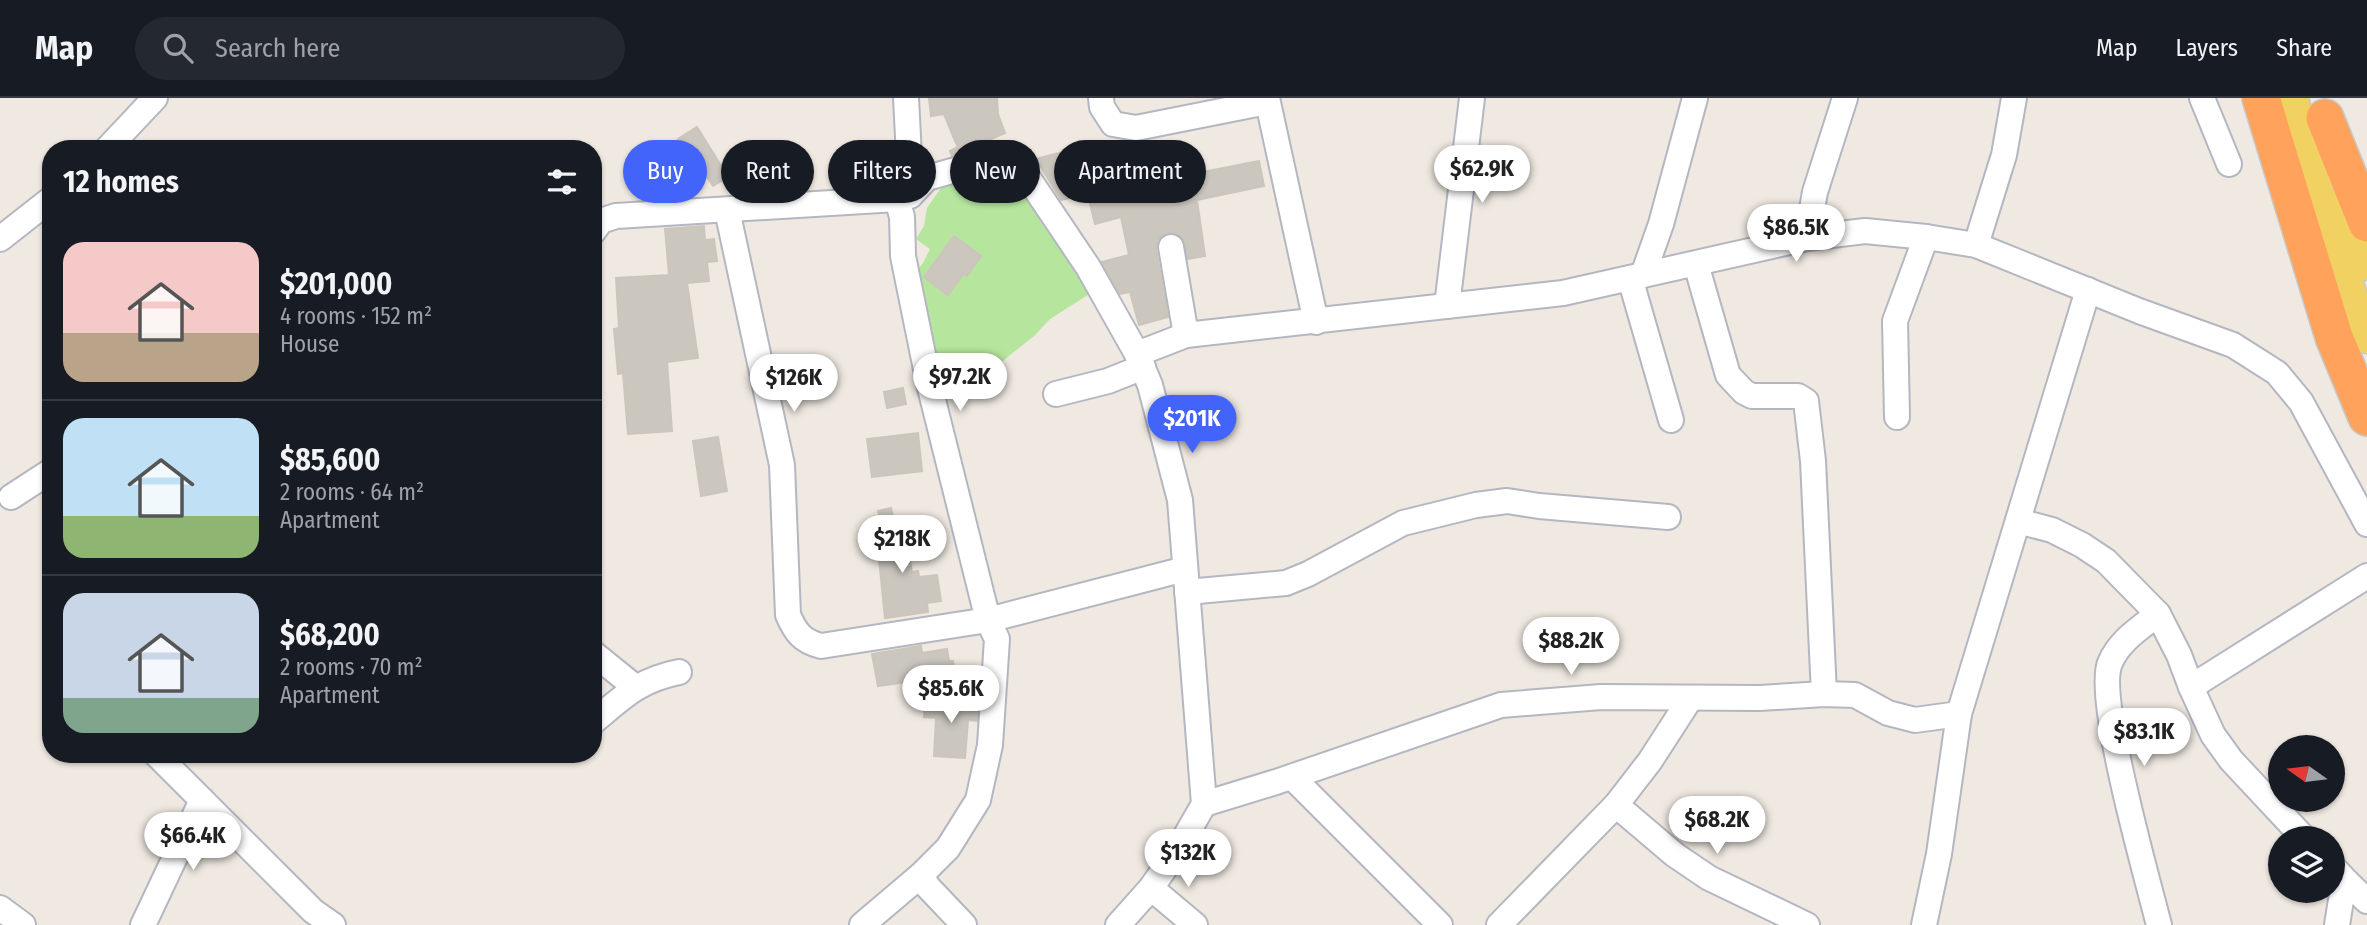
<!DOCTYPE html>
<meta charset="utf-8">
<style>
:root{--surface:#171b24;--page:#242831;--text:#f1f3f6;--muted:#9ea1a6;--line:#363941;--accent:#4264fb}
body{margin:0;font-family:"Fira Sans Condensed",sans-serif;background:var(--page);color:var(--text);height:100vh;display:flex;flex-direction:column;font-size:26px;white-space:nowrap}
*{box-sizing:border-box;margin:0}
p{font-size:23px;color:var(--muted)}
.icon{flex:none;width:38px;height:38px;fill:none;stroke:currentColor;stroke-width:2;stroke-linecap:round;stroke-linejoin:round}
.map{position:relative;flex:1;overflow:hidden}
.details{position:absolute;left:42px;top:42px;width:560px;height:623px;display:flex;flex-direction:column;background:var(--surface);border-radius:28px;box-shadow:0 2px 5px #0004}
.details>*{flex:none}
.top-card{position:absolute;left:623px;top:42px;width:665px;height:63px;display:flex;gap:14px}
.needle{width:46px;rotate:284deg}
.fabs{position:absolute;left:2268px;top:637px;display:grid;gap:14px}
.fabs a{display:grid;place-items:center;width:77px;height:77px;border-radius:50%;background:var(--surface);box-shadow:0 2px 5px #0004;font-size:35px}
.price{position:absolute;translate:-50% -60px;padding:0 16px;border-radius:24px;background:#fff;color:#222;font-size:23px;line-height:46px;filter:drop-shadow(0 2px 4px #0008)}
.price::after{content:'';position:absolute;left:50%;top:42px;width:21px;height:16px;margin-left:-10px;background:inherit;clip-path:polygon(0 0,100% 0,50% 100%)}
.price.active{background:var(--accent);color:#fff}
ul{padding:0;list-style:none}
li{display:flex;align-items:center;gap:21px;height:175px;padding:0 21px}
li+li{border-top:2px solid var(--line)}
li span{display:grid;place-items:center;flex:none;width:196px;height:140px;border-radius:21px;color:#555}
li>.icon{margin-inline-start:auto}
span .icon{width:84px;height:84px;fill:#fffc;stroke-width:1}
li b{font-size:30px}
h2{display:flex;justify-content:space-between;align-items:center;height:84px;padding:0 21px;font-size:30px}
.tag{padding:0 24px;border-radius:32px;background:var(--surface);box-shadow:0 2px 5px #0004;font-size:24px;line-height:63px}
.tag.active{background:var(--accent);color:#fff}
header{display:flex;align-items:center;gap:42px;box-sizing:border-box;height:98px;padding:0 35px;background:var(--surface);border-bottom:2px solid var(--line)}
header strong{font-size:33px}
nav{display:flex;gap:38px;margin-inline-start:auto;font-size:24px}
.search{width:490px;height:63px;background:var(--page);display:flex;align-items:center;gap:18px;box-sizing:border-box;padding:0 24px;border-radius:38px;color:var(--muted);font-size:26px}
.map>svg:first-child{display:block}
.green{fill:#b6e59e}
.building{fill:#cbc7bf;stroke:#cbc5ba;stroke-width:2}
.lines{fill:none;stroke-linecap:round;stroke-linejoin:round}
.minor-casing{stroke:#b4b7c1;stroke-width:28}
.major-casing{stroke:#c9c9c9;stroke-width:35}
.highway-casing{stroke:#c9c9c9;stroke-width:40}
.minor{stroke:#fff;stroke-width:24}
.major{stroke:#f2d163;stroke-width:32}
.highway{stroke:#ffa35c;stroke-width:37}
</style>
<header>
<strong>Map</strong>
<div class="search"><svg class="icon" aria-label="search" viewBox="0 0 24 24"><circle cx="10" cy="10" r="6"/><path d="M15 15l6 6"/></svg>Search here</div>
<nav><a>Map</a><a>Layers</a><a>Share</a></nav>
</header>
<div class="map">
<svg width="2367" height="827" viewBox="0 0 2367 827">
<rect width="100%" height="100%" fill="#efe9e1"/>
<!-- green -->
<path class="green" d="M1012,62L1091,195L1050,221L1034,238L970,289L947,295L942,288L916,174L923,165L930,151L916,141L924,128L927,110L950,77Z"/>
<!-- building -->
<g class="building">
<path d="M929,0H997L998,16L1005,35L989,42L991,47L952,58L950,53L958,49L955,43L944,16L931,18Z"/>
<path d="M697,29L728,79L713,88L697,62L690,66L682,53L685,51L678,41Z"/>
<path d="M1079,50L1089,95L1061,102L1036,61Z"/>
<path d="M1259,63L1264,88L1197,102L1205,158L1188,161L1182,139L1169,134L1161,138L1157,144L1156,151L1168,219L1139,227L1130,194L1120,196L1102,164L1129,157L1121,119L1095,126L1089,101L1154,85L1153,79L1193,73V76Z"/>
<path d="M704,128L705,142L714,141L717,163L707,164L709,183L687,185L698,260L667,264L672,333L628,336L623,275L618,276L614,231L619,230L616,180L669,177L665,131Z"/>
<path d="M954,138L981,158L967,178L964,175L948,197L924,179Z"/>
<path d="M903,290L906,306L887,310L884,294Z"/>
<path d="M918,335L922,373L872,379L867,341Z"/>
<path d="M718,339L727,393L701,398L693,343Z"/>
<path d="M891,410L897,437L904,435L912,474L918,473L919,479L937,477L941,503L927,505L928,514L885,520L877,441L885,439L878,413Z"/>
<path d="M921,548L922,555L947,551L949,563H953L955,577L878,588L872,556Z"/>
<path d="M925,601L978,604L977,623L968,622L965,660L934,658L936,620L924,619Z"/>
</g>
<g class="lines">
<!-- minor casing -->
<g class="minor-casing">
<g id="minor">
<path d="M906,0L911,97L927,80L1012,56L1088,169L1137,256L1150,287L1180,402L1204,706L1177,753L1151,790L1118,827"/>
<path d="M1101,0L1102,9L1113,26L1136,30L1267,4"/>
<path d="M1267,0L1316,224"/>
<path d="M2202,0L2229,66"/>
<path d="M107,51L155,0"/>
<path d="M727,112L782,367L788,517C796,535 802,543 821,548L988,522L1185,471"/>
<path d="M593,134L601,123L616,118L897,101L910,98"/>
<path d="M1807,140L1815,94L1845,0"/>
<path d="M0,141L51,101"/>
<path d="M1976,147L2004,57L2014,0"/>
<path d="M1171,149L1186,237"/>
<path d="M1696,166L1728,277L1744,294L1752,298H1798L1806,303L1813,363L1824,596"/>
<path d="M1643,177L1661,126L1695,0"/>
<path d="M1630,180L1671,322"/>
<path d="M1447,208L1472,0"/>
<path d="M1137,256L1186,237L1563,195L1807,140L1865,133L1926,139L1976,147L2139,213L2233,247L2277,275L2301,304L2367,426"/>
<path d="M1056,296L1108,283L1143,269"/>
<path d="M1897,319L1895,223L1926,139"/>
<path d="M11,399L51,373"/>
<path d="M2018,423L2052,432L2082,447L2106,463L2158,516L2179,557L2191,589L2367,478"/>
<path d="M1187,494L1286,485L1308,476L1403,425L1476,407L1507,403L1539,408L1668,419"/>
<path d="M2158,516C2140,530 2119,543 2110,565C2095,599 2148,783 2159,827"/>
<path d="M593,555L635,589"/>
<path d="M2191,589L2213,637L2231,662L2304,740"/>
<path d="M593,624C623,599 639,582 679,574"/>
<path d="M156,656L313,813L333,827"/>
<path d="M1292,679L1440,827"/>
<path d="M1204,706L1276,684L1501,607L1601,599L1760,600L1824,596L1855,597L1888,615L1915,622L1959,616"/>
<path d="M1616,707L1675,757L1709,780L1807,827"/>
<path d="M2333,769L2348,785L2341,802L2337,827"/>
<path d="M921,777L928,789L964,827"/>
<path d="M2348,785L2367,803"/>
<path d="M1151,790L1195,827"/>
<path d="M0,810L23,827"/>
<path d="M143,827L202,702"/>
<path d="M862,827L921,777L948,750L978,702L990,647L997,541L988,522L929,286L903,158L902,119L897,101"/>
<path d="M1499,827L1616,707L1650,663L1690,601"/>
<path d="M1924,827L1939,756L1959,616L2088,192"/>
</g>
</g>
<!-- major casing -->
<g class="major-casing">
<g id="major">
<path d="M2292,0C2311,82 2336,161 2367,239"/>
<path d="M2348,99L2367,166"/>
</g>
</g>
<!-- highway casing -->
<g class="highway-casing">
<g id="highway">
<path d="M2261,0L2334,239L2367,319"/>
<path d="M2325,20L2367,125"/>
</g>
</g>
<!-- minor -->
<use href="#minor" class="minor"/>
<!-- major -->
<use href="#major" class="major"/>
<!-- highway -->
<use href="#highway" class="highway"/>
</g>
</svg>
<div class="fabs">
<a><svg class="needle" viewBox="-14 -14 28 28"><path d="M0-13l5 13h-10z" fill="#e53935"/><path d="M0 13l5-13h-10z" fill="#9ea1a6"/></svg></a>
<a><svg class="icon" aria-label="layers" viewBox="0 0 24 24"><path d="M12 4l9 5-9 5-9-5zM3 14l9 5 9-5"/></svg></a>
</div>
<b class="price" style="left:1482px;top:107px">$62.9K</b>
<b class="price" style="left:1796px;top:166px">$86.5K</b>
<b class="price" style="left:960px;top:315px">$97.2K</b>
<b class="price" style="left:794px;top:316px">$126K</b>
<b class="price active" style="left:1192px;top:357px">$201K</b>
<b class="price" style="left:902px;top:477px">$218K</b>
<b class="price" style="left:1571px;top:579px">$88.2K</b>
<b class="price" style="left:951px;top:627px">$85.6K</b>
<b class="price" style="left:2144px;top:670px">$83.1K</b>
<b class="price" style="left:1717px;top:758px">$68.2K</b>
<b class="price" style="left:193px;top:774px">$66.4K</b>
<b class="price" style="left:1188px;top:791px">$132K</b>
<div class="top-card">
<a class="tag active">Buy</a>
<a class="tag">Rent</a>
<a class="tag">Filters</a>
<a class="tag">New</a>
<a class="tag">Apartment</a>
</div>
<section class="details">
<h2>12 homes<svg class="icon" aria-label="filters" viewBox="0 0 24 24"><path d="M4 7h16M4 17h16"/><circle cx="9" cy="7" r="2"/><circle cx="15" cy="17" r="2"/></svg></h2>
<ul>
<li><span style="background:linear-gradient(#f6c9c9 65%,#b9a48a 0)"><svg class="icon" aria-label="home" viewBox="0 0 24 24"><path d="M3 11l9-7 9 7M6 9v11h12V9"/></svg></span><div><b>$201,000</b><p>4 rooms · 152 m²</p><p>House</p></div></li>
<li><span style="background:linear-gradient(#bfe0f5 70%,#8fb573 0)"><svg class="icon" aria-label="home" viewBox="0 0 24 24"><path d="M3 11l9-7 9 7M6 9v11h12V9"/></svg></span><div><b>$85,600</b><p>2 rooms · 64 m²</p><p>Apartment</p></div></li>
<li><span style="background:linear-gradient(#c9d6e8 75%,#7fa58c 0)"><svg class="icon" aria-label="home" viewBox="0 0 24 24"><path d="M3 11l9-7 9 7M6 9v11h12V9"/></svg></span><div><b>$68,200</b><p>2 rooms · 70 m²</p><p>Apartment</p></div></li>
</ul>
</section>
</div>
